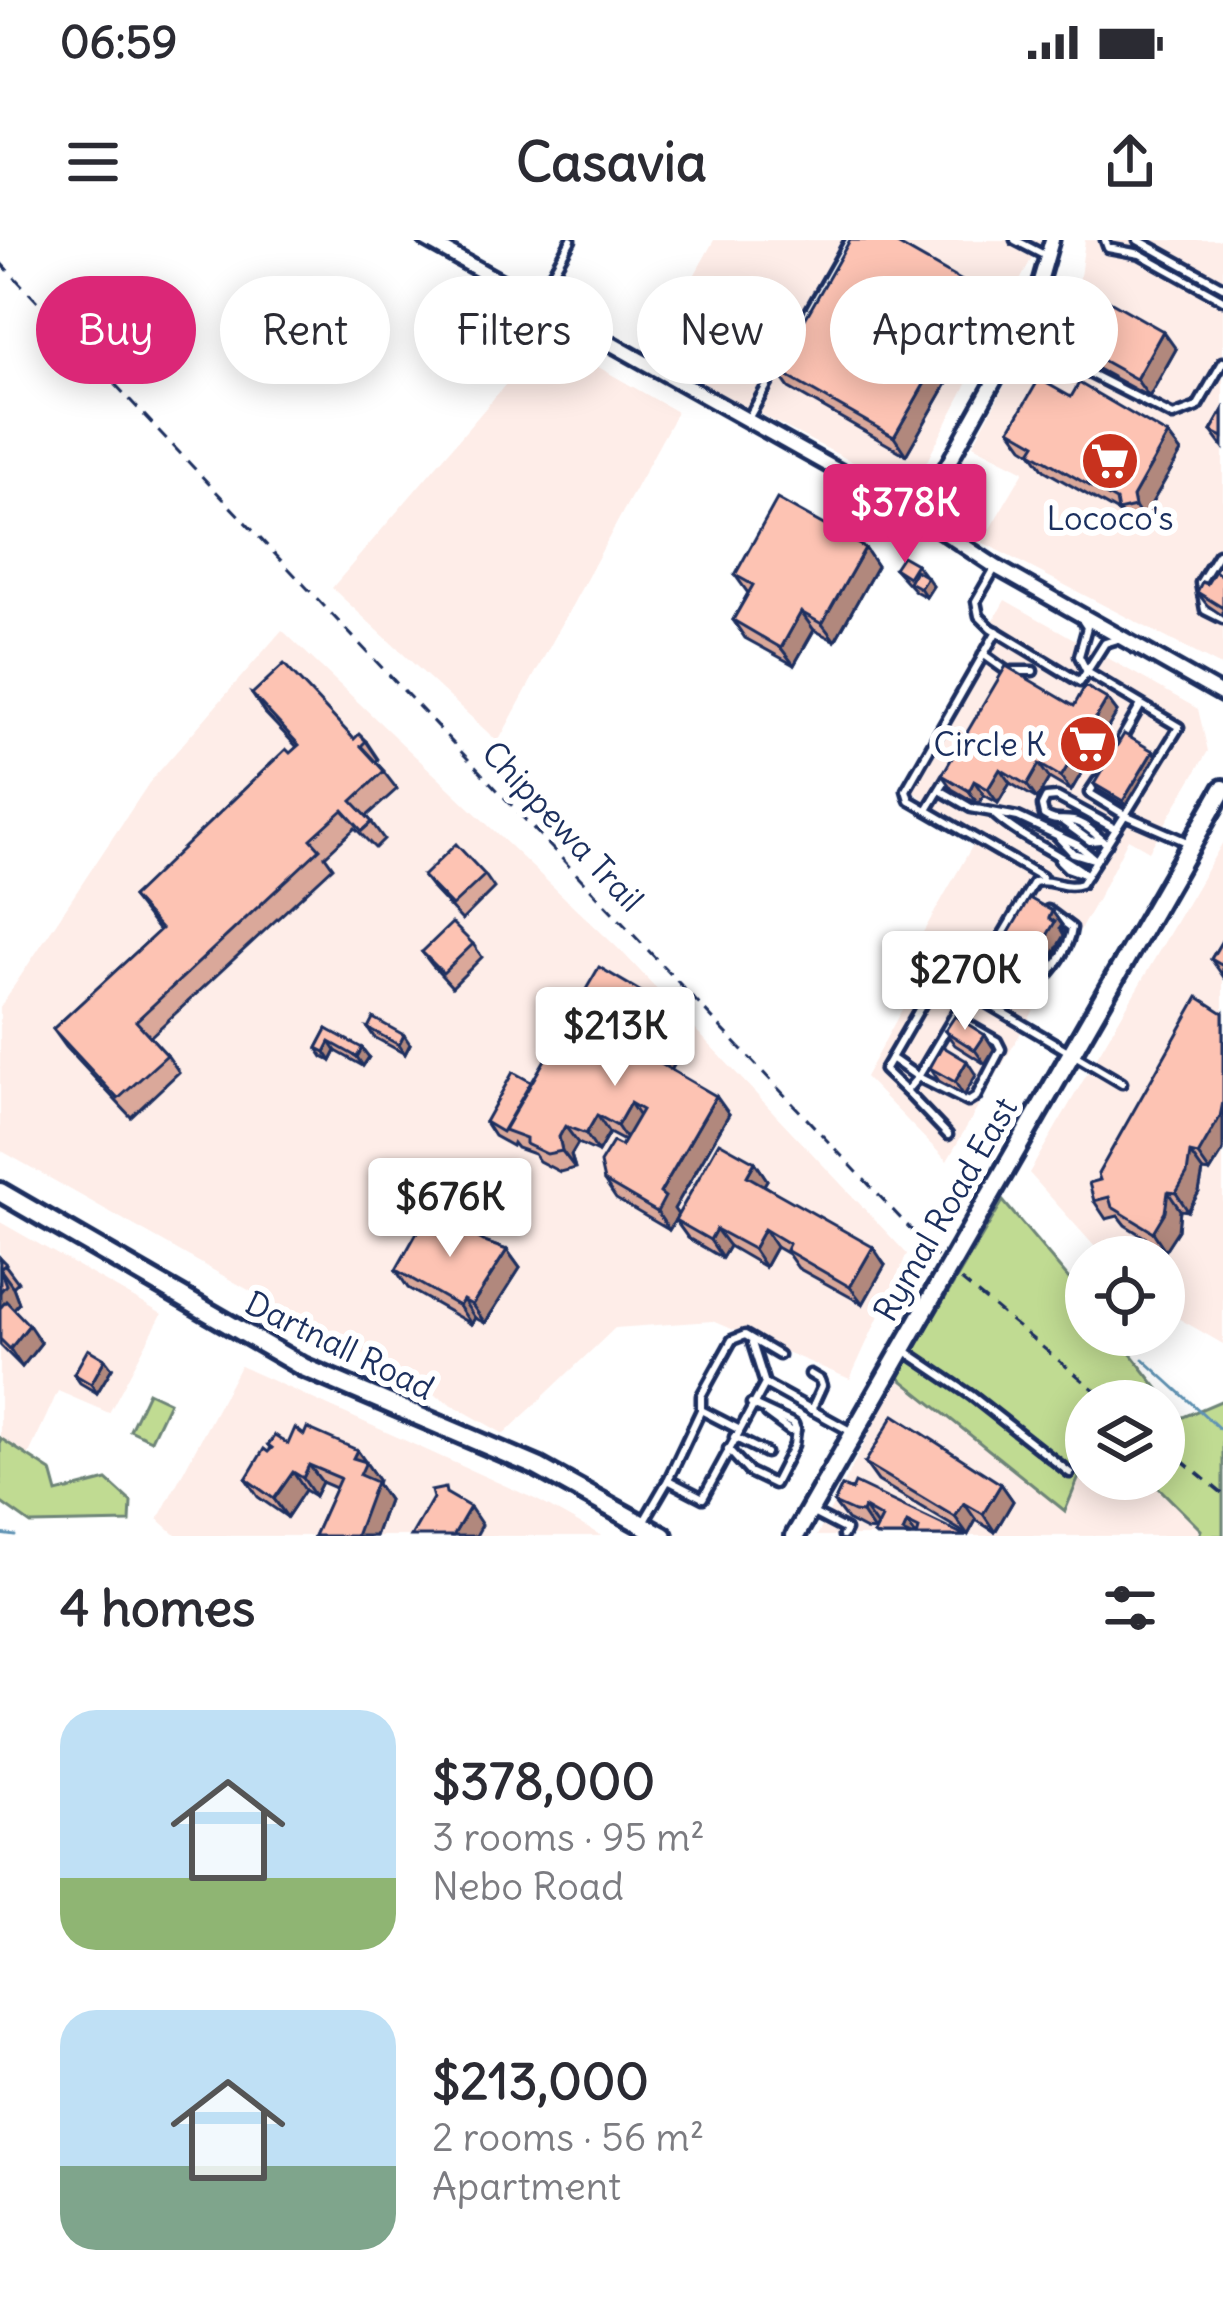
<!DOCTYPE html>
<meta charset="utf-8">
<style>
:root{--surface:#fff;--page:#f7f7f7;--text:#2b2b33;--muted:#7c7c81;--accent:#db2777}
body{margin:0;font-family:Delius,sans-serif;background:var(--page);color:var(--text);height:100vh;display:flex;flex-direction:column;font-size:45px;white-space:nowrap}
*{box-sizing:border-box;margin:0}
p{font-size:39px;color:var(--muted)}
.icon{flex:none;width:66px;height:66px;fill:none;stroke:currentColor;stroke-width:2;stroke-linecap:round;stroke-linejoin:round}
.map{position:relative;height:1296px;overflow:hidden}
.side{display:flex;flex-direction:column;background:var(--surface);flex:1}
.side>*{flex:none}
.hud{position:absolute;left:36px;top:36px;width:1152px;height:108px;display:flex;gap:24px}
.fabs{position:absolute;left:1065px;top:996px;display:grid;gap:24px}
.fabs a{display:grid;place-items:center;width:120px;height:120px;border-radius:50%;background:var(--surface);box-shadow:0 6px 30px #0003;font-size:60px}
.price{position:absolute;translate:-50% -102px;padding:0 27px;border-radius:12px;background:#fff;color:#222;font-size:39px;line-height:78px;filter:drop-shadow(0 3px 6px #0008)}
.price::after{content:'';position:absolute;left:50%;top:72px;width:36px;height:27px;margin-left:-18px;background:inherit;clip-path:polygon(0 0,100% 0,50% 100%)}
.price.active{background:var(--accent);color:#fff}
ul{padding:0;list-style:none}
li{display:flex;align-items:center;gap:36px;height:300px;padding:0 60px}
li span{display:grid;place-items:center;flex:none;width:336px;height:240px;border-radius:36px;color:#555}
li>.icon{margin-inline-start:auto}
span .icon{width:144px;height:144px;fill:#fffc;stroke-width:1}
li b{font-size:51px}
h2{display:flex;justify-content:space-between;align-items:center;height:144px;padding:0 60px;font-size:51px}
.tag{padding:0 42px;border-radius:54px;background:var(--surface);box-shadow:0 6px 30px #0003;font-size:42px;line-height:108px}
.tag.active{background:var(--accent);color:#fff}
.status{display:flex;justify-content:space-between;align-items:center;height:84px;padding:0 60px;background:var(--surface);direction:ltr}
.status svg{height:33px;fill:currentColor}
header{display:flex;justify-content:space-between;align-items:center;height:156px;padding:0 60px;background:var(--surface);font-size:54px;font-weight:700}
.map>svg:first-child{display:block}
.built{fill:#feede8}
.green{fill:#c0db92;stroke:#6e8578;stroke-width:3}
.lines{fill:none;stroke-linecap:round;stroke-linejoin:round}
.stream{stroke:#5f93b4;stroke-width:3}
.lane-casing{stroke:#1b2f5e;stroke-width:15}
.street-casing{stroke:#1b2f5e;stroke-width:21}
.secondary-casing{stroke:#1b2f5e;stroke-width:26}
.path{stroke:#1b2f5e;stroke-width:3;stroke-dasharray:12 9;stroke-linecap:butt}
.lane{stroke:#fff;stroke-width:6}
.street{stroke:#fff;stroke-width:12}
.secondary{stroke:#fff;stroke-width:16}
.wall{fill:#daa89a;stroke:#1b2f5e;stroke-width:3}
.shaded-wall{fill:#b1887d;stroke:#1b2f5e;stroke-width:3}
.building{fill:#fdc3b3;stroke:#1b2f5e;stroke-width:3}
.labels{text-anchor:middle;dominant-baseline:central;stroke-width:12;stroke-linejoin:round;paint-order:stroke}
.poi-label{font-size:33px;fill:#1b2f5e;stroke:#fff}
.street-label{font-size:33px;fill:#1b2f5e;stroke:#fff}
</style>
<div class="status"><b>06:59</b><svg viewBox="0 0 49 12"><path d="M0 12V9h3v3zM5 12V6h3v6zM10 12V3h3v9zM15 12V0h3v12zM26 1h20v11H26zM47 4h2v5h-2z"/></svg></div>
<header><svg class="icon" aria-label="menu" viewBox="0 0 24 24"><path d="M4 6h16M4 12h16M4 18h16"/></svg>Casavia<svg class="icon" aria-label="share" viewBox="0 0 24 24"><path d="M12 15V3M7 8l5-5 5 5M5 13v7h14v-7"/></svg></header>
<div class="map">
<svg width="1223" height="1296" viewBox="0 0 1223 1296">
<rect width="100%" height="100%" fill="#fff"/>
<filter id="ink" filterUnits="userSpaceOnUse"><feTurbulence type="fractalNoise" baseFrequency=".00833" numOctaves="2"/><feDisplacementMap in="SourceGraphic" scale="24" xChannelSelector="R" yChannelSelector="G"/><feConvolveMatrix kernelMatrix="1 2 1 2 8 2 1 2 1" color-interpolation-filters="sRGB"/></filter>
<g filter="url(#ink)">
<!-- built -->
<g class="built">
<path d="M714,0H1041L911,252L649,117Z"/>
<path d="M1085,0H1223V427L982,302L1024,231L973,205L1023,111L1039,118L1079,44Z"/>
<path d="M546,97L677,172L498,502L332,348Z"/>
<path d="M1005,360L1198,469L1208,511L1149,611L1128,599L1099,657L947,921L865,837L917,742L913,710L974,603L903,542Z"/>
<path d="M282,390L624,714L907,1014L850,1139L712,1081L615,1088L504,1194L0,910V767L149,543Z"/>
<path d="M1223,602V1104L1164,1070V1017H1104L1029,933Z"/>
<path d="M0,982L162,1074L109,1173L58,1151L28,1216L0,1198Z"/>
<path d="M240,1126L537,1260L602,1296H177L158,1279Z"/>
<path d="M898,1137L1065,1270L1086,1220V1239H1150L1201,1290L1199,1296H817Z"/>
</g>
<!-- green -->
<g class="green">
<path d="M1003,961L1086,1059V1095H1116L1181,1178L1223,1160V1296H1199L1201,1290L1150,1239H1164V1161H1086V1220L1065,1271L898,1137Z"/>
<path d="M148,1152L169,1162L151,1200L130,1190Z"/>
<path d="M0,1198L51,1231L57,1253L107,1240L131,1262L130,1282L31,1284L0,1262Z"/>
</g>
<g class="lines">
<!-- stream -->
<g class="stream">
<path d="M1143,1119L1223,1192"/>
<path d="M0,1294L15,1296"/>
</g>
<!-- lane casing -->
<g class="lane-casing">
<g id="lane">
<path d="M1015,0L1044,15"/>
<path d="M1105,0L1108,8L1140,14L1223,60"/>
<path d="M1138,0L1223,47"/>
<path d="M537,60L571,0"/>
<path d="M1024,88L1061,107L1073,125L1173,176L1197,167L1223,122"/>
<path d="M749,177L850,0"/>
<path d="M1223,313L1218,314L1200,343L1205,370L1223,379"/>
<path d="M994,330L976,361L979,376L991,388L1080,442L1105,403L1118,399"/>
<path d="M1083,381L1087,387L1079,416L1087,432L1179,487L1125,575L1089,553L1097,541"/>
<path d="M997,391L906,550L909,560L1042,637"/>
<path d="M983,414L1008,432"/>
<path d="M1012,431H1033"/>
<path d="M1122,498L1141,465"/>
<path d="M940,550L971,568L1018,577L1078,605L1096,620"/>
<path d="M927,570L947,537"/>
<path d="M995,575C1023,600 1058,612 1087,635"/>
<path d="M1064,582L1090,601L1100,600"/>
<path d="M1059,598L1073,613L1093,619"/>
<path d="M1107,604C1097,596 1086,584 1073,581C1061,579 1056,583 1044,575L1042,566L1046,558L1057,557L1116,589"/>
<path d="M1059,620L1067,628L1084,634"/>
<path d="M989,719L1028,742L1038,743C1053,733 1070,706 1072,688L1048,670"/>
<path d="M924,726L1122,843"/>
<path d="M939,735L891,818L918,837L968,862L976,857L1001,809L997,801L955,777"/>
<path d="M891,818L884,830L906,851"/>
<path d="M948,895L906,851L918,837L1034,642C1052,638 1063,650 1081,644L1125,575L1187,602"/>
<path d="M752,1103L765,1144"/>
<path d="M904,1110L972,1156L1070,1233"/>
<path d="M810,1134L820,1140L822,1146L811,1170"/>
<path d="M751,1164L794,1184L796,1190"/>
<path d="M701,1170L738,1189"/>
<path d="M767,1174L790,1191L796,1190"/>
<path d="M734,1197L766,1213"/>
<path d="M728,1209L749,1232L774,1244L794,1205L796,1190"/>
<path d="M668,1240L701,1170V1156L732,1100L745,1095L779,1115"/>
<path d="M813,1273L846,1290L843,1296"/>
<path d="M643,1283L668,1240L703,1258L765,1144L850,1191"/>
</g>
</g>
<!-- street casing -->
<g class="street-casing">
<g id="street">
<path d="M426,0L919,276L996,327L1223,455"/>
<path d="M919,276L1029,79L1052,0"/>
</g>
</g>
<!-- secondary casing -->
<g class="secondary-casing">
<g id="secondary">
<path d="M0,952L303,1127L538,1227L663,1296"/>
<path d="M795,1296L1223,549"/>
</g>
</g>
<!-- path -->
<g class="path">
<path d="M0,22L937,1017"/>
<path d="M961,1040L1108,1161"/>
<path d="M1164,1206L1223,1254"/>
</g>
<!-- lane -->
<use href="#lane" class="lane"/>
<!-- street -->
<use href="#street" class="street"/>
<!-- secondary -->
<use href="#secondary" class="secondary"/>
</g>
<!-- wall -->
<g class="wall">
<path d="M978,50L990,68L906,215L789,148L776,130Z"/>
<path d="M1058,78L1176,109L1149,157L1087,123L1075,105L1078,100L1070,96Z"/>
<path d="M1071,157L1168,195L1181,212L1145,275L1147,285L1131,288L1121,274L1044,230L1031,212L1023,207L1010,189Z"/>
<path d="M1223,170V207L1211,191Z"/>
<path d="M978,243L984,252L975,268L956,257L950,248Z"/>
<path d="M865,308L877,326L835,401L814,390L794,425L745,398L733,380L748,353L735,335Z"/>
<path d="M916,324L933,346L926,357L915,351L894,328Z"/>
<path d="M1223,337V376L1207,365L1197,352Z"/>
<path d="M252,454L354,499L366,501L378,519L376,522L397,549L367,576L384,599L375,608L355,588L325,616L333,627L150,797L167,815L179,832L131,877L66,807L53,789L159,691L132,657L297,507L264,472Z"/>
<path d="M1107,459L1117,472L1071,551L1049,538L1037,559L1010,543L998,563L984,555L978,564L952,549L942,535L1074,466Z"/>
<path d="M1156,516L1126,566L1097,549L1094,544Z"/>
<path d="M485,635L494,648L462,680L433,649L423,636Z"/>
<path d="M1052,671L1062,685L1060,688L1064,695L1042,734L1035,730L1032,736L1009,723L999,710Z"/>
<path d="M1223,699V736L1211,719Z"/>
<path d="M473,704L482,717L452,747L432,725L422,712Z"/>
<path d="M1223,773V911L1210,932L1203,931L1199,952L1188,971L1180,970L1178,990L1165,1010L1125,985L1118,976L1106,979L1094,961L1100,940Z"/>
<path d="M368,788L410,804L405,814L374,797Z"/>
<path d="M327,789L369,817L363,826L336,811L331,821L323,817L317,808Z"/>
<path d="M945,791L985,795L994,809L985,824L955,805Z"/>
<path d="M686,803L671,830L729,874L674,969L678,975L669,990L616,959L604,941L624,901L609,893L598,912L578,903L571,915L575,928L560,932L539,921L534,914L517,908L513,903L512,906L494,896L485,882L532,844Z"/>
<path d="M930,828L976,835L964,856L939,841Z"/>
<path d="M755,922L767,940L764,945L885,1025L863,1064L798,1028L788,1014L776,1007L765,1027L729,1006L722,1018L688,998L675,980Z"/>
<path d="M487,1003L507,1010L520,1028L485,1083L475,1078L471,1084L408,1048L396,1030Z"/>
<path d="M0,1018L18,1042L13,1047L19,1063L13,1069L41,1103L22,1127L0,1105Z"/>
<path d="M112,1128L97,1153L80,1143L74,1134Z"/>
<path d="M304,1195L357,1210L378,1240L377,1244L388,1260L375,1296H314L336,1248L322,1242L315,1256L305,1250L287,1277L258,1257L246,1239L271,1209L268,1205L288,1204Z"/>
<path d="M865,1223L1001,1244L1013,1261L995,1292L976,1280L968,1295L878,1241Z"/>
<path d="M842,1246L966,1296H876L874,1294L878,1287L874,1291L866,1290L847,1280L834,1263Z"/>
</g>
<!-- shaded-wall -->
<g class="shaded-wall">
<path d="M978,50L990,68L906,215L894,197Z"/>
<path d="M1163,91L1176,109L1149,157L1136,139Z"/>
<path d="M1168,195L1181,212L1145,275L1147,285L1135,267L1133,257Z"/>
<path d="M978,243L984,252L975,268L969,259Z"/>
<path d="M865,308L877,326L835,401L822,384Z"/>
<path d="M927,337L933,346L926,357L920,348Z"/>
<path d="M801,372L814,390L794,425L781,408Z"/>
<path d="M1107,459L1117,472L1071,551L1061,537Z"/>
<path d="M1153,511L1156,516L1126,566L1123,561Z"/>
<path d="M1039,524L1049,538L1037,559L1027,545Z"/>
<path d="M1000,529L1010,543L998,563L988,549Z"/>
<path d="M974,541L984,555L978,564L969,551Z"/>
<path d="M1052,671L1062,685L1060,688L1064,695L1042,734L1032,721Z"/>
<path d="M1026,717L1035,730L1032,736L1022,723Z"/>
<path d="M674,785L686,803L667,838L654,820Z"/>
<path d="M404,795L410,804L405,814L399,805Z"/>
<path d="M985,795L994,809L985,824L975,810Z"/>
<path d="M330,802L336,811L331,821L325,812Z"/>
<path d="M362,808L369,817L363,826L357,817Z"/>
<path d="M967,821L976,835L964,856L955,842Z"/>
<path d="M716,856L729,874L674,969L678,975L669,990L657,972L660,953Z"/>
<path d="M1223,862V911L1210,932L1198,915Z"/>
<path d="M630,863L642,881L629,904L617,886Z"/>
<path d="M597,875L609,893L598,912L586,894Z"/>
<path d="M565,886L578,903L571,915L575,928L562,911L559,897Z"/>
<path d="M1190,913L1203,931L1199,952L1188,971L1176,953Z"/>
<path d="M755,922L767,940L759,953L747,936Z"/>
<path d="M1168,952L1180,970L1178,990L1165,1010L1153,992Z"/>
<path d="M716,989L729,1006L722,1018L710,1000Z"/>
<path d="M764,989L776,1007L765,1027L753,1009Z"/>
<path d="M873,1007L885,1025L863,1064L850,1047Z"/>
<path d="M507,1010L520,1028L485,1083L472,1065Z"/>
<path d="M0,1029L13,1047L19,1063L6,1077L0,1068Z"/>
<path d="M463,1060L475,1078L471,1084L459,1066Z"/>
<path d="M29,1085L41,1103L22,1127L10,1109Z"/>
<path d="M105,1119L112,1128L97,1153L91,1144Z"/>
<path d="M357,1210L378,1240L377,1244L388,1260L375,1296H356L360,1235L353,1218Z"/>
<path d="M309,1225L322,1242L315,1256L303,1238Z"/>
<path d="M293,1232L305,1250L287,1277L274,1259Z"/>
<path d="M1001,1244L1013,1261L995,1292L983,1274Z"/>
<path d="M964,1263L976,1280L968,1295L955,1277Z"/>
<path d="M470,1267L482,1285L476,1296H453Z"/>
<path d="M864,1268L877,1286L874,1291L862,1273Z"/>
<path d="M907,1283L916,1296H905L903,1292Z"/>
</g>
<!-- building -->
<g class="building">
<path d="M850,0H890L978,50L894,197L776,130Z"/>
<path d="M1078,43L1163,91L1136,139L1075,105L1082,92L1058,78Z"/>
<path d="M1039,139L1071,157L1079,143L1168,195L1133,257L1135,267L1118,271L1116,261L1031,212L1036,204L1010,189Z"/>
<path d="M1223,170V197L1211,191Z"/>
<path d="M959,233L978,243L969,259L950,248Z"/>
<path d="M777,259L865,308L822,384L801,372L781,408L733,380L753,345L735,335Z"/>
<path d="M902,316L916,324L908,337L894,328Z"/>
<path d="M915,330L927,337L920,348L909,342Z"/>
<path d="M1215,331L1223,337V368L1197,352L1202,342L1207,344Z"/>
<path d="M284,424L354,499L359,494L366,501L361,506L384,531L352,561L372,582L362,591L343,570L311,599L320,609L136,781L167,815L118,859L53,789L161,689L132,657L286,509L290,513L299,505L252,454Z"/>
<path d="M1006,426L1074,466L1085,446L1107,459L1061,537L1039,524L1027,545L1000,529L988,549L974,541L969,551L942,535Z"/>
<path d="M1124,494L1153,511L1123,561L1094,544Z"/>
<path d="M456,604L485,635L452,666L423,636Z"/>
<path d="M1029,658L1052,671L1049,678L1055,682L1032,721L1026,717L1022,723L999,710Z"/>
<path d="M452,683L473,704L443,733L422,712Z"/>
<path d="M1223,699V726L1211,719Z"/>
<path d="M599,727L643,753L674,785L654,820L716,856L660,953L665,957L657,972L604,941L600,923L613,902L621,906L642,870L630,863L617,886L597,875L586,894L565,886L559,897L562,911L547,914L526,904V898L504,890Z"/>
<path d="M1198,757L1223,773V862L1220,877L1198,915L1190,913L1187,934L1176,953L1168,952L1165,972L1153,992L1112,967L1109,957L1094,961L1089,943L1100,940L1098,934Z"/>
<path d="M955,776L985,795L975,810L945,791Z"/>
<path d="M373,778L404,795L399,805L368,788Z"/>
<path d="M327,789L362,808L357,817L330,802L325,812L317,808Z"/>
<path d="M942,806L967,821L955,842L930,828Z"/>
<path d="M513,832L531,842L502,892L485,882Z"/>
<path d="M719,902L755,922L747,936L873,1007L850,1047L786,1010L789,1004L764,989L753,1009L716,989L710,1000L675,980Z"/>
<path d="M429,971L487,1003L507,1010L472,1065L463,1060L459,1066L396,1030Z"/>
<path d="M0,1018L6,1024L0,1029L6,1045L0,1052Z"/>
<path d="M6,1061L29,1085L10,1109L0,1099V1065L1,1067Z"/>
<path d="M88,1109L105,1119L91,1144L74,1134Z"/>
<path d="M894,1175L1001,1244L983,1274L964,1263L955,1277L865,1223Z"/>
<path d="M295,1188L304,1195L307,1188L357,1210L353,1218L366,1222L360,1235L376,1242L356,1296H314L340,1238L309,1225L303,1238L293,1232L274,1259L246,1239L264,1209L268,1212L272,1208L268,1205L275,1195L288,1204Z"/>
<path d="M855,1243L966,1296H917L919,1289L907,1283L903,1292L911,1296H879L874,1294L882,1278L864,1268L862,1273L854,1272L834,1263L842,1246L852,1250Z"/>
<path d="M445,1248L446,1253L470,1267L453,1296H411L433,1258L431,1251Z"/>
</g>
</g>
<!-- icons -->
<defs>
<g id="supermarket-disc" transform="scale(3)"><circle r="9.5" fill="#c8321e" stroke="#fff"/><path d="M-6-5.5h2.5l.6 2H6L4.5 2H-2.5L-4.4-4H-6ZM-1.5 3.2a1.3 1.3 0 1 0 .1 0ZM3 3.2a1.3 1.3 0 1 0 .1 0Z" fill="#fff"/></g>
</defs>
<g fill-rule="evenodd">
<use href="#supermarket-disc" x="1110" y="221"/>
<use href="#supermarket-disc" x="1088" y="504"/>
</g>
<g class="labels">
<!-- poi labels -->
<g class="poi-label">
<text x="1110" y="278">Lococo's</text>
<text x="1046" y="504" text-anchor="end">Circle K</text>
</g>
<!-- street labels -->
<g class="street-label">
<text transform="translate(563 586) rotate(47)">Chippewa Trail</text>
<text transform="translate(945 969) rotate(-60)">Rymal Road East</text>
<text transform="translate(340 1105) rotate(26)">Dartnall Road</text>
</g>
</g>
</svg>
<div class="fabs">
<a><svg class="icon" aria-label="locate" viewBox="0 0 24 24"><circle cx="12" cy="12" r="6"/><path d="M12 2v4M12 18v4M2 12h4M18 12h4"/></svg></a>
<a><svg class="icon" aria-label="layers" viewBox="0 0 24 24"><path d="M12 4l9 5-9 5-9-5zM3 14l9 5 9-5"/></svg></a>
</div>
<b class="price active" style="left:905px;top:326px">$378K</b>
<b class="price" style="left:965px;top:793px">$270K</b>
<b class="price" style="left:615px;top:849px">$213K</b>
<b class="price" style="left:450px;top:1020px">$676K</b>
<div class="hud">
<a class="tag active">Buy</a>
<a class="tag">Rent</a>
<a class="tag">Filters</a>
<a class="tag">New</a>
<a class="tag">Apartment</a>
</div>
</div>
<section class="side">
<h2>4 homes<svg class="icon" aria-label="filters" viewBox="0 0 24 24"><path d="M4 7h16M4 17h16"/><circle cx="9" cy="7" r="2"/><circle cx="15" cy="17" r="2"/></svg></h2>
<ul>
<li><span style="background:linear-gradient(#bfe0f5 70%,#8fb573 0)"><svg class="icon" aria-label="home" viewBox="0 0 24 24"><path d="M3 11l9-7 9 7M6 9v11h12V9"/></svg></span><div><b>$378,000</b><p>3 rooms · 95 m²</p><p>Nebo Road</p></div></li>
<li><span style="background:linear-gradient(#bfe0f5 65%,#7fa58c 0)"><svg class="icon" aria-label="home" viewBox="0 0 24 24"><path d="M3 11l9-7 9 7M6 9v11h12V9"/></svg></span><div><b>$213,000</b><p>2 rooms · 56 m²</p><p>Apartment</p></div></li>
</ul>
</section>
